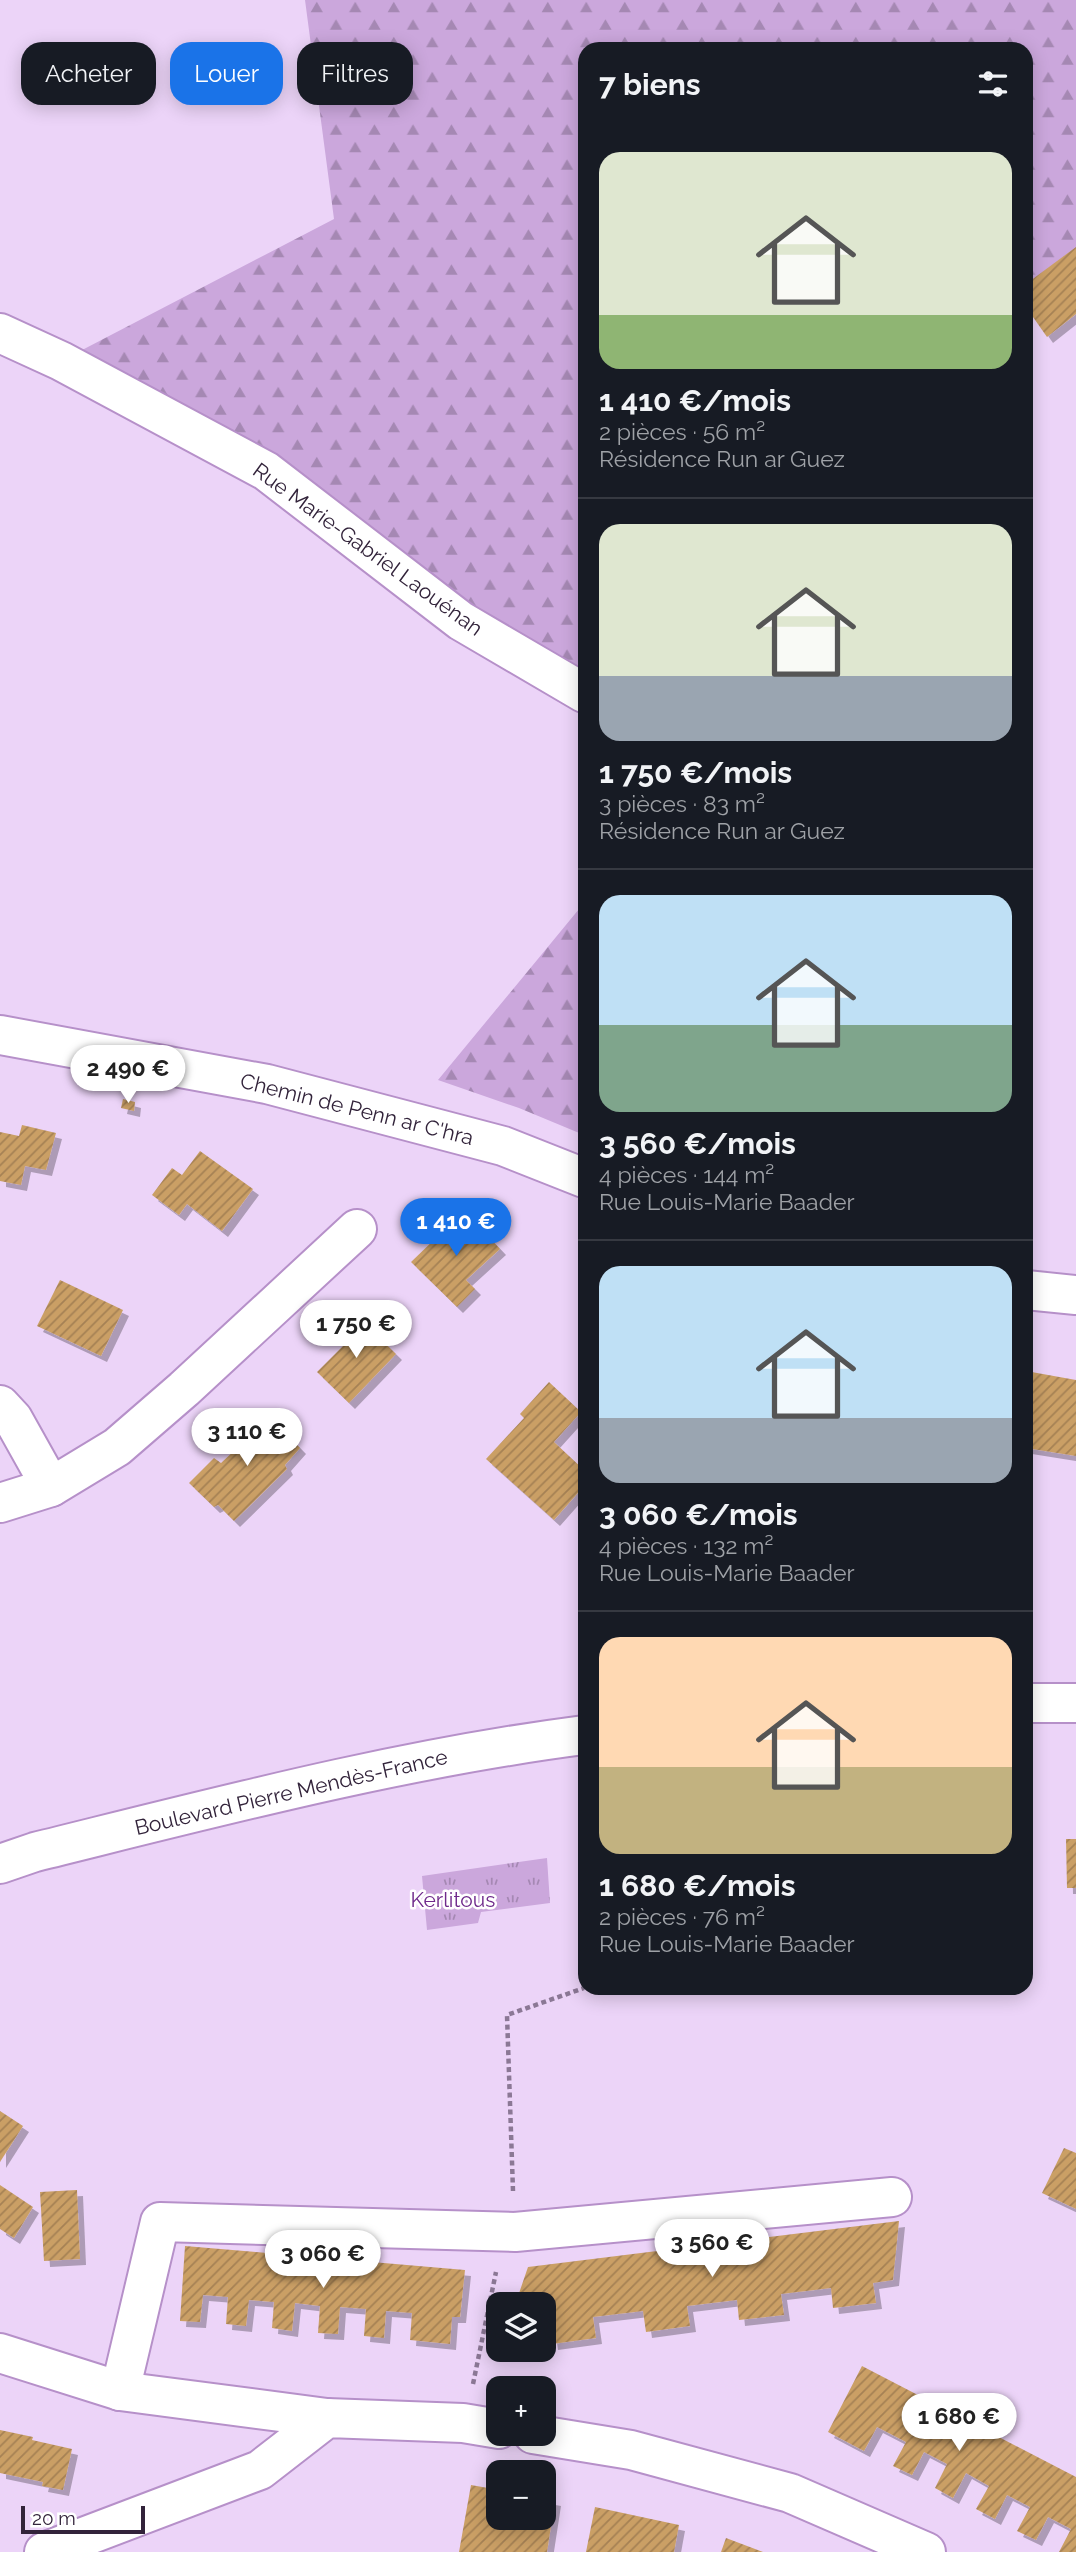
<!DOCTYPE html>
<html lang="fr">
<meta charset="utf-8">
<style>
:root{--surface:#171b24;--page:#20242c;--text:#f1f3f6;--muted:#9ea1a6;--line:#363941;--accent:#1a73e8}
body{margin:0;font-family:Raleway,sans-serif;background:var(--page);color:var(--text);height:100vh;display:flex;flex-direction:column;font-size:26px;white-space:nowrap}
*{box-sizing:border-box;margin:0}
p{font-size:23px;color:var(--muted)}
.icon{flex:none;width:38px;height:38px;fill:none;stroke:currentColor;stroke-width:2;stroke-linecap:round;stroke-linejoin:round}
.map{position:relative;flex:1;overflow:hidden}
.drawer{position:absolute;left:578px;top:42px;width:455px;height:1953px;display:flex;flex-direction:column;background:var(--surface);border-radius:21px;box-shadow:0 4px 18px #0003}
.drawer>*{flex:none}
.guide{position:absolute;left:21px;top:42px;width:452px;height:63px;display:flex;gap:14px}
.tools{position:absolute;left:486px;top:2292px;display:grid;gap:14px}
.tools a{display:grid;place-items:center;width:70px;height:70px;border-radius:14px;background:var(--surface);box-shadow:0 4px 18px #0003;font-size:35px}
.scale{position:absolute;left:21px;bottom:18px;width:124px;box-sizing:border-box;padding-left:7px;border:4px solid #32233a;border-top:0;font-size:19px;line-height:24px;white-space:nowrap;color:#32233a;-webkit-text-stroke:5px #fff;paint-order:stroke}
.price{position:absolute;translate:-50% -60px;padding:0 16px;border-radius:24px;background:#fff;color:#222;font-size:23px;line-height:46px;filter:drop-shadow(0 2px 4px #0008)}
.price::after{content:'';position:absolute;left:50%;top:42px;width:21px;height:16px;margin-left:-10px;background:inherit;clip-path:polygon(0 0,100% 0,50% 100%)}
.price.current{background:var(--accent);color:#fff}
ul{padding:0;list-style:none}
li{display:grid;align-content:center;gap:14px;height:371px;padding:0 21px}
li+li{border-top:2px solid var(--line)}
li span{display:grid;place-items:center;height:217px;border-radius:21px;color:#555}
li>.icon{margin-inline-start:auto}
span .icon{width:126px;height:126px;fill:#fffc;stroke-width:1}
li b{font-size:30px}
h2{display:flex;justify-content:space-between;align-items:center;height:84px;padding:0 21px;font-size:30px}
.chip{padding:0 24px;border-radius:21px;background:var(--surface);box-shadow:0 4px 18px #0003;font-size:24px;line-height:63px}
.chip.current{background:var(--accent);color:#fff}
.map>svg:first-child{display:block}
.grass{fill:url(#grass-tufts)}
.forest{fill:url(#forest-firs)}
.building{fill:url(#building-hatch);filter:url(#shadow)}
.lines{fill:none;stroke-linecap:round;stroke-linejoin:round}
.minor-casing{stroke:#b690c9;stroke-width:42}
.major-casing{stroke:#b690c9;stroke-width:42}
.path{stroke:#8b7895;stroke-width:4.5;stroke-dasharray:5 3.5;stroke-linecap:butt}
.minor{stroke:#fff;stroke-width:38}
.major{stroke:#fff;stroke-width:38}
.labels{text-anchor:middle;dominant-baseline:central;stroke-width:5;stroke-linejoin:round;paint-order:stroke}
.street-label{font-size:21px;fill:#32233a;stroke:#fff}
.park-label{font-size:21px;fill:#6f2a8b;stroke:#fff}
</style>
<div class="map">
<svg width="1076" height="2552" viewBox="0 0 1076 2552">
<defs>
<pattern id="grass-tufts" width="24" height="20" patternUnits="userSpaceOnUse" patternTransform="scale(1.75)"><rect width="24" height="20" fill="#cba7dc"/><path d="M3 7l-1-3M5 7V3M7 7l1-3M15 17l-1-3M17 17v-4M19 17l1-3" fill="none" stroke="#a588b3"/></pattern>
<pattern id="forest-firs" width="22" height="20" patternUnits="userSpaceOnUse" patternTransform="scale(1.75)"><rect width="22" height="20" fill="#cba7dc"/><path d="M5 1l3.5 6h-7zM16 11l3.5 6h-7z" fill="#a588b3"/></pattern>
<pattern id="building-hatch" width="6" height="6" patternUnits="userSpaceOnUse" patternTransform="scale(1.75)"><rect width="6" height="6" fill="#ca9f65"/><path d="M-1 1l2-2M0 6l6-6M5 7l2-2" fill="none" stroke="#a58154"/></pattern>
<filter id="shadow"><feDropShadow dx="6" dy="6" stdDeviation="0" flood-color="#0004"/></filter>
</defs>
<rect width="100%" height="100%" fill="#ecd4f8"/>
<!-- grass -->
<path class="grass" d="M547,1858L550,1903L481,1912L478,1923L427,1930L422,1876Z"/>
<!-- forest -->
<g class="forest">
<path d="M305,0H1076V250L1026,305V49H584V688L61,361L334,219Z"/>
<path d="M584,903V1135L519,1108L438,1080Z"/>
</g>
<!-- building -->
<g class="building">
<path d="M1076,247V314L1047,337L1026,307V284Z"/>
<path d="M123,1099L135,1102L134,1111L121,1108Z"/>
<path d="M22,1125L56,1133L46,1170L25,1166L21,1185L0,1181V1132L19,1136Z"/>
<path d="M200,1151L253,1189L222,1231L187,1204L179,1215L152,1195L172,1168L182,1175Z"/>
<path d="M464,1211L500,1249L466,1280L475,1289L457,1307L411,1262Z"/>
<path d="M60,1280L123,1310L101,1356L37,1326Z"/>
<path d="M356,1315L396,1354L349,1403L317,1372L347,1342L338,1333Z"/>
<path d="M1026,1371L1076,1380V1456L1026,1448Z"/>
<path d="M549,1382L581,1412L554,1442L584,1470V1486L554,1520L486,1459L524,1418L520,1414Z"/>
<path d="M264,1411L300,1448L285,1465L287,1469L234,1521L218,1505L214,1507L189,1483L214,1458L221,1463L250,1436L246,1430Z"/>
<path d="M1066,1839H1076V1888H1067Z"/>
<path d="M0,2111L23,2126L0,2162Z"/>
<path d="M1064,2148L1076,2153V2209L1042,2193Z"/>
<path d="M0,2185L33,2207L14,2238L0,2229Z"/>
<path d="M77,2190L80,2259L44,2261L40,2192Z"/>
<path d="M899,2221L893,2280L873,2283L876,2303L833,2308L831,2288L781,2294L784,2315L739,2320L737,2300L687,2306L690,2326L646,2332L643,2311L593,2317L596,2338L552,2344L549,2323L544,2324V2305H515L528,2267Z"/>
<path d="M185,2246L465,2270L460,2317H452L450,2344L410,2340L412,2313L386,2311L384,2338L364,2336L366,2309L340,2307L338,2334L318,2333L320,2306L295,2303L292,2331L272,2328L274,2302L249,2300L246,2326L226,2324L228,2297L203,2295L200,2322L180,2321Z"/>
<path d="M862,2366L1076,2477V2552H1059L1071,2529L1048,2517L1036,2540L1017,2531L1030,2507L1007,2495L995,2519L976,2509L989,2486L966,2473L953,2498L935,2488L947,2464L924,2452L912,2475L893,2466L906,2442L877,2427L864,2451L828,2432Z"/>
<path d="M0,2430L33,2437L32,2440L72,2449L63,2490L42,2486L43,2482L0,2473Z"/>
<path d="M471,2485L499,2490V2518H544V2498L555,2500L547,2552H459Z"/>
<path d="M595,2507L679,2525L674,2552H586Z"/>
<path d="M726,2538L763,2552H721Z"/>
</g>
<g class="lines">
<!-- minor casing -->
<g class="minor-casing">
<g id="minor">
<path d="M0,333L61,361L266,471L461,621L584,693"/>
<path d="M0,1035L267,1084L503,1146L584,1178"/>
<path d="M1026,1290L1076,1295"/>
<path d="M0,1405L13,1419L51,1487L0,1503"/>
<path d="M51,1487L117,1447L184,1389L357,1229"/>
<path d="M0,2353L120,2391L327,2418"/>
<path d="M120,2391L160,2222L515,2232L892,2197"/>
<path d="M533,2434L631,2450L790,2493L926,2552"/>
<path d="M44,2552L260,2470L327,2418L463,2423L499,2429"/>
</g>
</g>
<!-- major casing -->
<g class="major-casing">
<g id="major">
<path d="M1026,1703H1076"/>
<path d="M0,1864L35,1852C217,1807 398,1759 584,1735"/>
</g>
</g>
<!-- path -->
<g class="path">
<path d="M513,2191L507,2015L584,1988"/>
<path d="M473,2384L496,2272"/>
</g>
<!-- minor -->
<use href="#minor" class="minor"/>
<!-- major -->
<use href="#major" class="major"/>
</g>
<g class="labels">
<!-- street labels -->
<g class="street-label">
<text transform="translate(368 549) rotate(36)">Rue Marie-Gabriel Laouénan</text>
<text transform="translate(357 1109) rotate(14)">Chemin de Penn ar C'hra</text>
<text transform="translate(291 1792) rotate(-13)">Boulevard Pierre Mendès-France</text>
</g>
<!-- park labels -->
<g class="park-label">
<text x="453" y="1899">Kerlitous</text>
</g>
</g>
</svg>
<div class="tools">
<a><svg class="icon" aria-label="layers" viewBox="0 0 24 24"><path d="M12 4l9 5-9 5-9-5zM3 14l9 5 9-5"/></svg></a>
<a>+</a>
<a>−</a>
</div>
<div class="scale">20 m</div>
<b class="price" style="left:128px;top:1105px">2 490 €</b>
<b class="price current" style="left:456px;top:1258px">1 410 €</b>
<b class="price" style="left:356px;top:1360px">1 750 €</b>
<b class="price" style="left:247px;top:1468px">3 110 €</b>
<b class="price" style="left:712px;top:2279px">3 560 €</b>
<b class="price" style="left:323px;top:2290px">3 060 €</b>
<b class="price" style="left:959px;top:2453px">1 680 €</b>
<div class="guide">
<a class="chip">Acheter</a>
<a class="chip current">Louer</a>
<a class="chip">Filtres</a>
</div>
<section class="drawer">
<h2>7 biens<svg class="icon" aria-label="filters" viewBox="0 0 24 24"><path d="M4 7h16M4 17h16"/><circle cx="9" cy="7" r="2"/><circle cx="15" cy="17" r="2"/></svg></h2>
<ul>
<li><span style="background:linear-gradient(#dfe7d0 75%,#8fb573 0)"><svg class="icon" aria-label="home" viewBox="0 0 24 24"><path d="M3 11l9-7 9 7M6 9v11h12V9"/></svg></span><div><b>1 410 €/mois</b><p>2 pièces · 56 m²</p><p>Résidence Run ar Guez</p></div></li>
<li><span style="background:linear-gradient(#dfe7d0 70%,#9aa5b1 0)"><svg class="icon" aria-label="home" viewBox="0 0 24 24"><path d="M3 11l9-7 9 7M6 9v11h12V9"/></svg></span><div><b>1 750 €/mois</b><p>3 pièces · 83 m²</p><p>Résidence Run ar Guez</p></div></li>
<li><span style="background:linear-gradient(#bfe0f5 60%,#7fa58c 0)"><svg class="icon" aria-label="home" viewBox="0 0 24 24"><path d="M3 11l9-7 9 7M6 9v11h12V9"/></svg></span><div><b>3 560 €/mois</b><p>4 pièces · 144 m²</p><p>Rue Louis-Marie Baader</p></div></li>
<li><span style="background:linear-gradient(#bfe0f5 70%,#9aa5b1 0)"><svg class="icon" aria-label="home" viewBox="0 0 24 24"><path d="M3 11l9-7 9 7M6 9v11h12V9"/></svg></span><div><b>3 060 €/mois</b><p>4 pièces · 132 m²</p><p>Rue Louis-Marie Baader</p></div></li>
<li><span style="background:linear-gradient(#ffd9b3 60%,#c2b280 0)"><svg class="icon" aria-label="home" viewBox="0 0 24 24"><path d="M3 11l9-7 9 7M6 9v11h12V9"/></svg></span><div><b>1 680 €/mois</b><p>2 pièces · 76 m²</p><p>Rue Louis-Marie Baader</p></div></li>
</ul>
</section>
</div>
